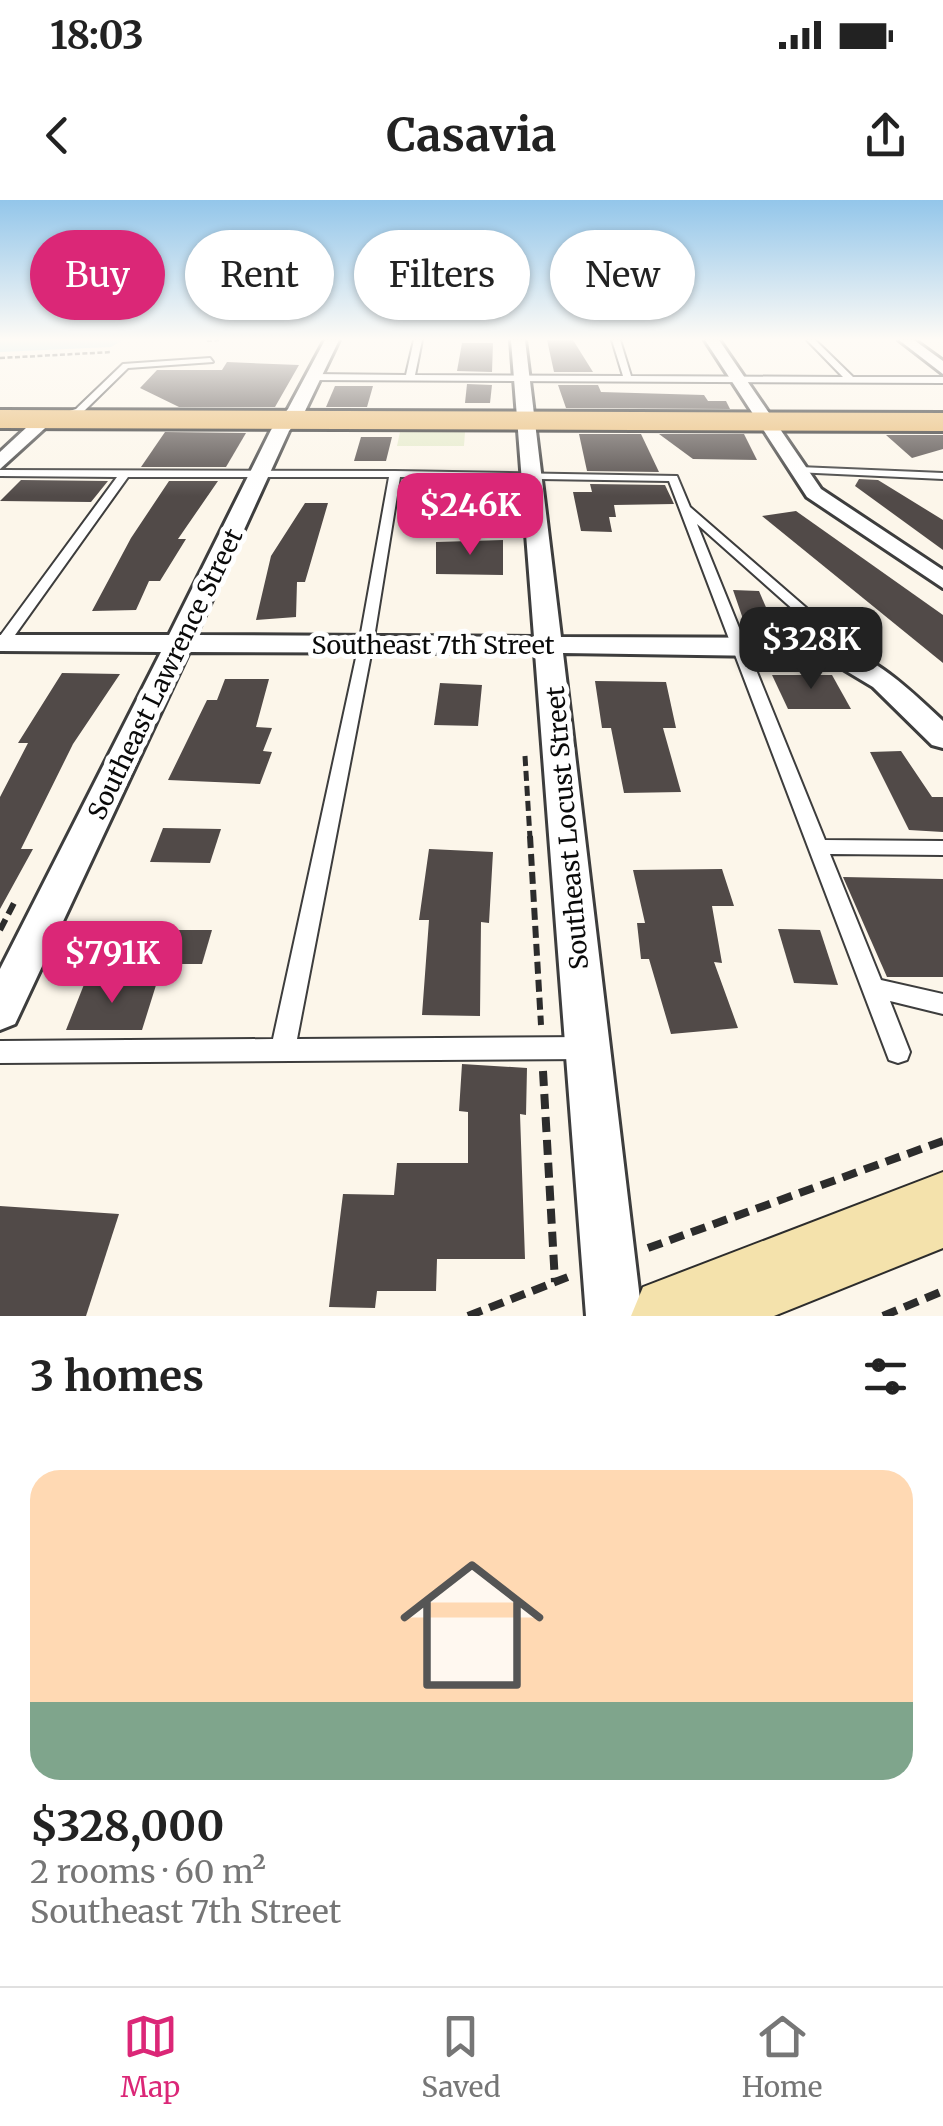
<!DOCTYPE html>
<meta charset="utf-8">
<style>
:root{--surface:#fff;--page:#f6f6f6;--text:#222;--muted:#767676;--line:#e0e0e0;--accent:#db2777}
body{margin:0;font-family:Merriweather,serif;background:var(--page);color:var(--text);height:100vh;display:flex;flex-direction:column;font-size:38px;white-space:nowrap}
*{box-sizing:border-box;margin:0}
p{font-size:32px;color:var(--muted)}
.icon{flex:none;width:55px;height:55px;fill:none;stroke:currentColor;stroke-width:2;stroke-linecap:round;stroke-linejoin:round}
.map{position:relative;height:1116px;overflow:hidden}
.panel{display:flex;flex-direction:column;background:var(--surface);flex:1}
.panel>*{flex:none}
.banner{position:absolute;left:30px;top:30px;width:885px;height:90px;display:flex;gap:20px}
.price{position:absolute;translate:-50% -85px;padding:0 22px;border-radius:20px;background:var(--accent);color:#fff;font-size:32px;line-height:65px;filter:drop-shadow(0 2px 5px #0008)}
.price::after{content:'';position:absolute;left:50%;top:60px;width:30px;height:22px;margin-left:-15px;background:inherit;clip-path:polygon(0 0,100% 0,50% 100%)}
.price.selected{background:#222;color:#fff}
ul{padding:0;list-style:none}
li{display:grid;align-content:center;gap:20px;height:530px;padding:0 30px}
li span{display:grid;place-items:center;height:310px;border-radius:30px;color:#555}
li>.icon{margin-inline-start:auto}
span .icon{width:180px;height:180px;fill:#fffc;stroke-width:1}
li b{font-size:42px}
h2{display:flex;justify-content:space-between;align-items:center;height:120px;padding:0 30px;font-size:42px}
.chip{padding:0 35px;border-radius:45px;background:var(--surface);box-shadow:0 2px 8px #0004;font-size:35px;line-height:90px}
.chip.selected{background:var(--accent);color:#fff}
.status{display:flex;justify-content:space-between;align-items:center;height:70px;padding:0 50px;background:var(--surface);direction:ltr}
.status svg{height:28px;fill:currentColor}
header{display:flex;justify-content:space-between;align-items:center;height:130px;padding:0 30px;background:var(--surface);font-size:45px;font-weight:700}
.dock{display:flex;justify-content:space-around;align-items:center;height:140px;border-top:2px solid var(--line);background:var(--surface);font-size:28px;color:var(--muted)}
.dock a{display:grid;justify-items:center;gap:5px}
.dock .selected{color:var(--accent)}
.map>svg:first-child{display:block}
.pitch{fill:#e4eac9}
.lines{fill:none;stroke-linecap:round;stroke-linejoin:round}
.river{fill:#b5e1ed;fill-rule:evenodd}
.building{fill:#514a48}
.service-casing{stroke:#3d3d3d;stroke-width:4}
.minor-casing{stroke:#3d3d3d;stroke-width:6}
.secondary-casing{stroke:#2c2c2c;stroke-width:4}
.primary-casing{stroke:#1b1b1b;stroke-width:6}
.path-far3{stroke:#2c2c2c;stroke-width:2.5;stroke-dasharray:5 2.5;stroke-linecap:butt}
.path-far2{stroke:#2c2c2c;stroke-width:5;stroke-dasharray:10 5;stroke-linecap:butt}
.path-far1{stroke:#2c2c2c;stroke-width:6;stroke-dasharray:12 6;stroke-linecap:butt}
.path{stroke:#2c2c2c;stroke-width:8;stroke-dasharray:15 8;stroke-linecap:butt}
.service{fill:#fff;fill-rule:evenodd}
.minor{fill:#fff;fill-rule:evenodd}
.secondary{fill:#f4e2ac;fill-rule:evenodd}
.primary{fill:#e7b86f;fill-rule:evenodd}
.labels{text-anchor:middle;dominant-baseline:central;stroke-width:10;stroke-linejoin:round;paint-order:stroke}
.street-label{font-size:25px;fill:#0a0a0a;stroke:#fff}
</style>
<div class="status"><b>18:03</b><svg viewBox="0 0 49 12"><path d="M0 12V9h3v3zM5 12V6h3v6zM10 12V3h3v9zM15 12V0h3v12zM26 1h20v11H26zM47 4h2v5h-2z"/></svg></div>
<header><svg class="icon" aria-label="back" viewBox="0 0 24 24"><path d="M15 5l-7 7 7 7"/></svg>Casavia<svg class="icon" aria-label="share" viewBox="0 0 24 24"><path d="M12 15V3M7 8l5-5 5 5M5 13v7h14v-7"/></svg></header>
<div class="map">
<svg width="943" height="1116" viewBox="0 0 943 1116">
<rect width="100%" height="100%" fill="#fcf6ea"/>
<!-- pitch -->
<path class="pitch" d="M400,232H465L464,246H397Z"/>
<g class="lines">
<!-- river -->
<path class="river" d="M0,140H123L111,147L0,152Z"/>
</g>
<!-- building -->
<g class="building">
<path d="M547,140H573L593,172H554Z"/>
<path d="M462,143H493L492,172L457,171Z"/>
<path d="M227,162L299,165L275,207H179L140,188L157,170H222Z"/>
<path d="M467,184L492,185L490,203H465Z"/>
<path d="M558,185H598L601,192L704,195L708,201H726L730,209L566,208Z"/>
<path d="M335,186H373L367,207H326Z"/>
<path d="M165,232L246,233L226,267H141Z"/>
<path d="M579,234H641L659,272L587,271Z"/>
<path d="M659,234H744L757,260L693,259Z"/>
<path d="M886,235H943V249L912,258Z"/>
<path d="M361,237H392L386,261H354Z"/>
<path d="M859,279L878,280L943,320V350L855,286Z"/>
<path d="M21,280L108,281L91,302L0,301Z"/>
<path d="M169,281H218L178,339H186L160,381H149L136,410L92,411L131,338Z"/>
<path d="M590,284L665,285L674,304L614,305L616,317H609L612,332L581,331L573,292H592Z"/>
<path d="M305,303H328L305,382H297L296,417L256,420L271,356Z"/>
<path d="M796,311L943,415V463L762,316Z"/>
<path d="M503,340V375L436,374V342Z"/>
<path d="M733,390L759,391L771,419H743Z"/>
<path d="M62,473L120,474L73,544L21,649H33L0,709V597L28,543H18Z"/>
<path d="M772,475H832L851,509H788Z"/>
<path d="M225,479H269L256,527L272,528L263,551L272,552L260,584L168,580L207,500H217Z"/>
<path d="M595,481L666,482L676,528H663L681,592L624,593L611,528H602Z"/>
<path d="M440,483L482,485L478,526L434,525Z"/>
<path d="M901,551L932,597H943V632L909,630L870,552Z"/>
<path d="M163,628L221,629L210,663L150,662Z"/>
<path d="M429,649L493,652L489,723L481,722L480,816L422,815L429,720H419Z"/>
<path d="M722,669L734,706H712L722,763L714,762L738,828L671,834L649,759H641L637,723H645L633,670Z"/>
<path d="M843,677L943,679V777H887Z"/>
<path d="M778,729L820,730L838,785L794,783Z"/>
<path d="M173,730H212L202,764H162Z"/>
<path d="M85,782H157L142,830H66Z"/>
<path d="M462,864L527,868L526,915L520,914L525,1059H437L436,1091H377L375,1108L329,1107L343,994L394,995L397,963H468V912L459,911Z"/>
<path d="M0,1006L119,1014L86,1116H0Z"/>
</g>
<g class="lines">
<!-- service casing -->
<g class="service-casing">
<g id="service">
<path d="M414,140H422L415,175L623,176L612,140H620L631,176L843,177L807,140H815L853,177H943V183L313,180L309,177L313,174L406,175Z"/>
<path d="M210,158L213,162L128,168L82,213L56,220L51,217L76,209L123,164Z"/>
<path d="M799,267L943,273V279L795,272L794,270Z"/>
<path d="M0,270L395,271L677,276L690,307L871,464L868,467H858L697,324L825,640L943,641V655L830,654L881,780L943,794V814L890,801L910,852L907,860L898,863L889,860L669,281L400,277L373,444L297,839L588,837L597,840L600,848L597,856L588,859L0,863V841L273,839L359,444L389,277H128L5,449L0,450V436L117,277L0,276Z"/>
</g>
</g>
<!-- minor casing -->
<g class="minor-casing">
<g id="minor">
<path d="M325,140H339L305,211L289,231L196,435L534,437L511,140H525L561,437L812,438C868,450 902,482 943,521V548L932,545L873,487L823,457L563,453L642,1116H586L535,453L189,452L15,824L0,830V769L161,452L0,451V435H169L271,230L288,209Z"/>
<path d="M705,140H719L821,289L943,370V388L807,297Z"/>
<path d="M899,140H914L943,161V174Z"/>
<path d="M40,215L55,219L0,269V252Z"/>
</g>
</g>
<!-- secondary casing -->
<g class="secondary-casing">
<path id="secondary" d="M943,972V1048L774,1116H631L643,1087Z"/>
</g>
<!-- primary casing -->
<g class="primary-casing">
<path id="primary" d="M0,210L943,213V231L0,228Z"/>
</g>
<!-- path-far3 -->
<g class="path-far3">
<path d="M207,141L219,140"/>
<path d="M0,158L112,152"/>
</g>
<!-- path-far2 -->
<path class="path-far2" d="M525,556L530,638"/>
<!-- path-far1 -->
<g class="path-far1">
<path d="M530,636L541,825"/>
<path d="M0,730L14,703"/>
</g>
<!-- path -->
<g class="path">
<path d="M543,871L555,1082"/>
<path d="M648,1048L943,941"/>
<path d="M468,1116L568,1077"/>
<path d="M883,1116L943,1091"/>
</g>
<!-- service -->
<use href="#service" class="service"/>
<!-- minor -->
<use href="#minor" class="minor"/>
<!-- secondary -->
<use href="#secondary" class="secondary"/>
<!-- primary -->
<use href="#primary" class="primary"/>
</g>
<!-- sky -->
<linearGradient id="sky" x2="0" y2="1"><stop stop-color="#93c6ea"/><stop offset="0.47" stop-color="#fefbf6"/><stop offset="1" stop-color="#fefbf6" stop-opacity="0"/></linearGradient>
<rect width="943" height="296" fill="url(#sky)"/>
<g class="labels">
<!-- street labels -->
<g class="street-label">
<text x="433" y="445">Southeast 7th Street</text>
<text transform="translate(165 474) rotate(-64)">Southeast Lawrence Street</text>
<text transform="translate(567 628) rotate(-95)">Southeast Locust Street</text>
</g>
</g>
</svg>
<b class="price" style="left:470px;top:358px">$246K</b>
<b class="price selected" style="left:811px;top:492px">$328K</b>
<b class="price" style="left:112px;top:806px">$791K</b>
<div class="banner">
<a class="chip selected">Buy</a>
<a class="chip">Rent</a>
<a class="chip">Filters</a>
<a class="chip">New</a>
</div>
</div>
<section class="panel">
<h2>3 homes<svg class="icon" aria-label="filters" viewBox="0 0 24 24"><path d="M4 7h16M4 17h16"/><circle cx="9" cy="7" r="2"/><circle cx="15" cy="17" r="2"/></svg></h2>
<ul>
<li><span style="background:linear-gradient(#ffd9b3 75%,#7fa58c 0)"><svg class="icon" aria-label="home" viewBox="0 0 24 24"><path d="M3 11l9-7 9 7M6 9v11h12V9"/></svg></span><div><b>$328,000</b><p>2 rooms · 60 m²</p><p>Southeast 7th Street</p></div></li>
</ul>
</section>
<nav class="dock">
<a class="selected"><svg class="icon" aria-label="map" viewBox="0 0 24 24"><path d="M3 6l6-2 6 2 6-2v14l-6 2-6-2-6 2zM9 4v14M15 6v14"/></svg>Map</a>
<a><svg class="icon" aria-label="saved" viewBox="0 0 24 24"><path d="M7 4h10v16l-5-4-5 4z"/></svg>Saved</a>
<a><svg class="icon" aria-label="home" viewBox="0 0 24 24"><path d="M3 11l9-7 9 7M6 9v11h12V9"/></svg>Home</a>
</nav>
